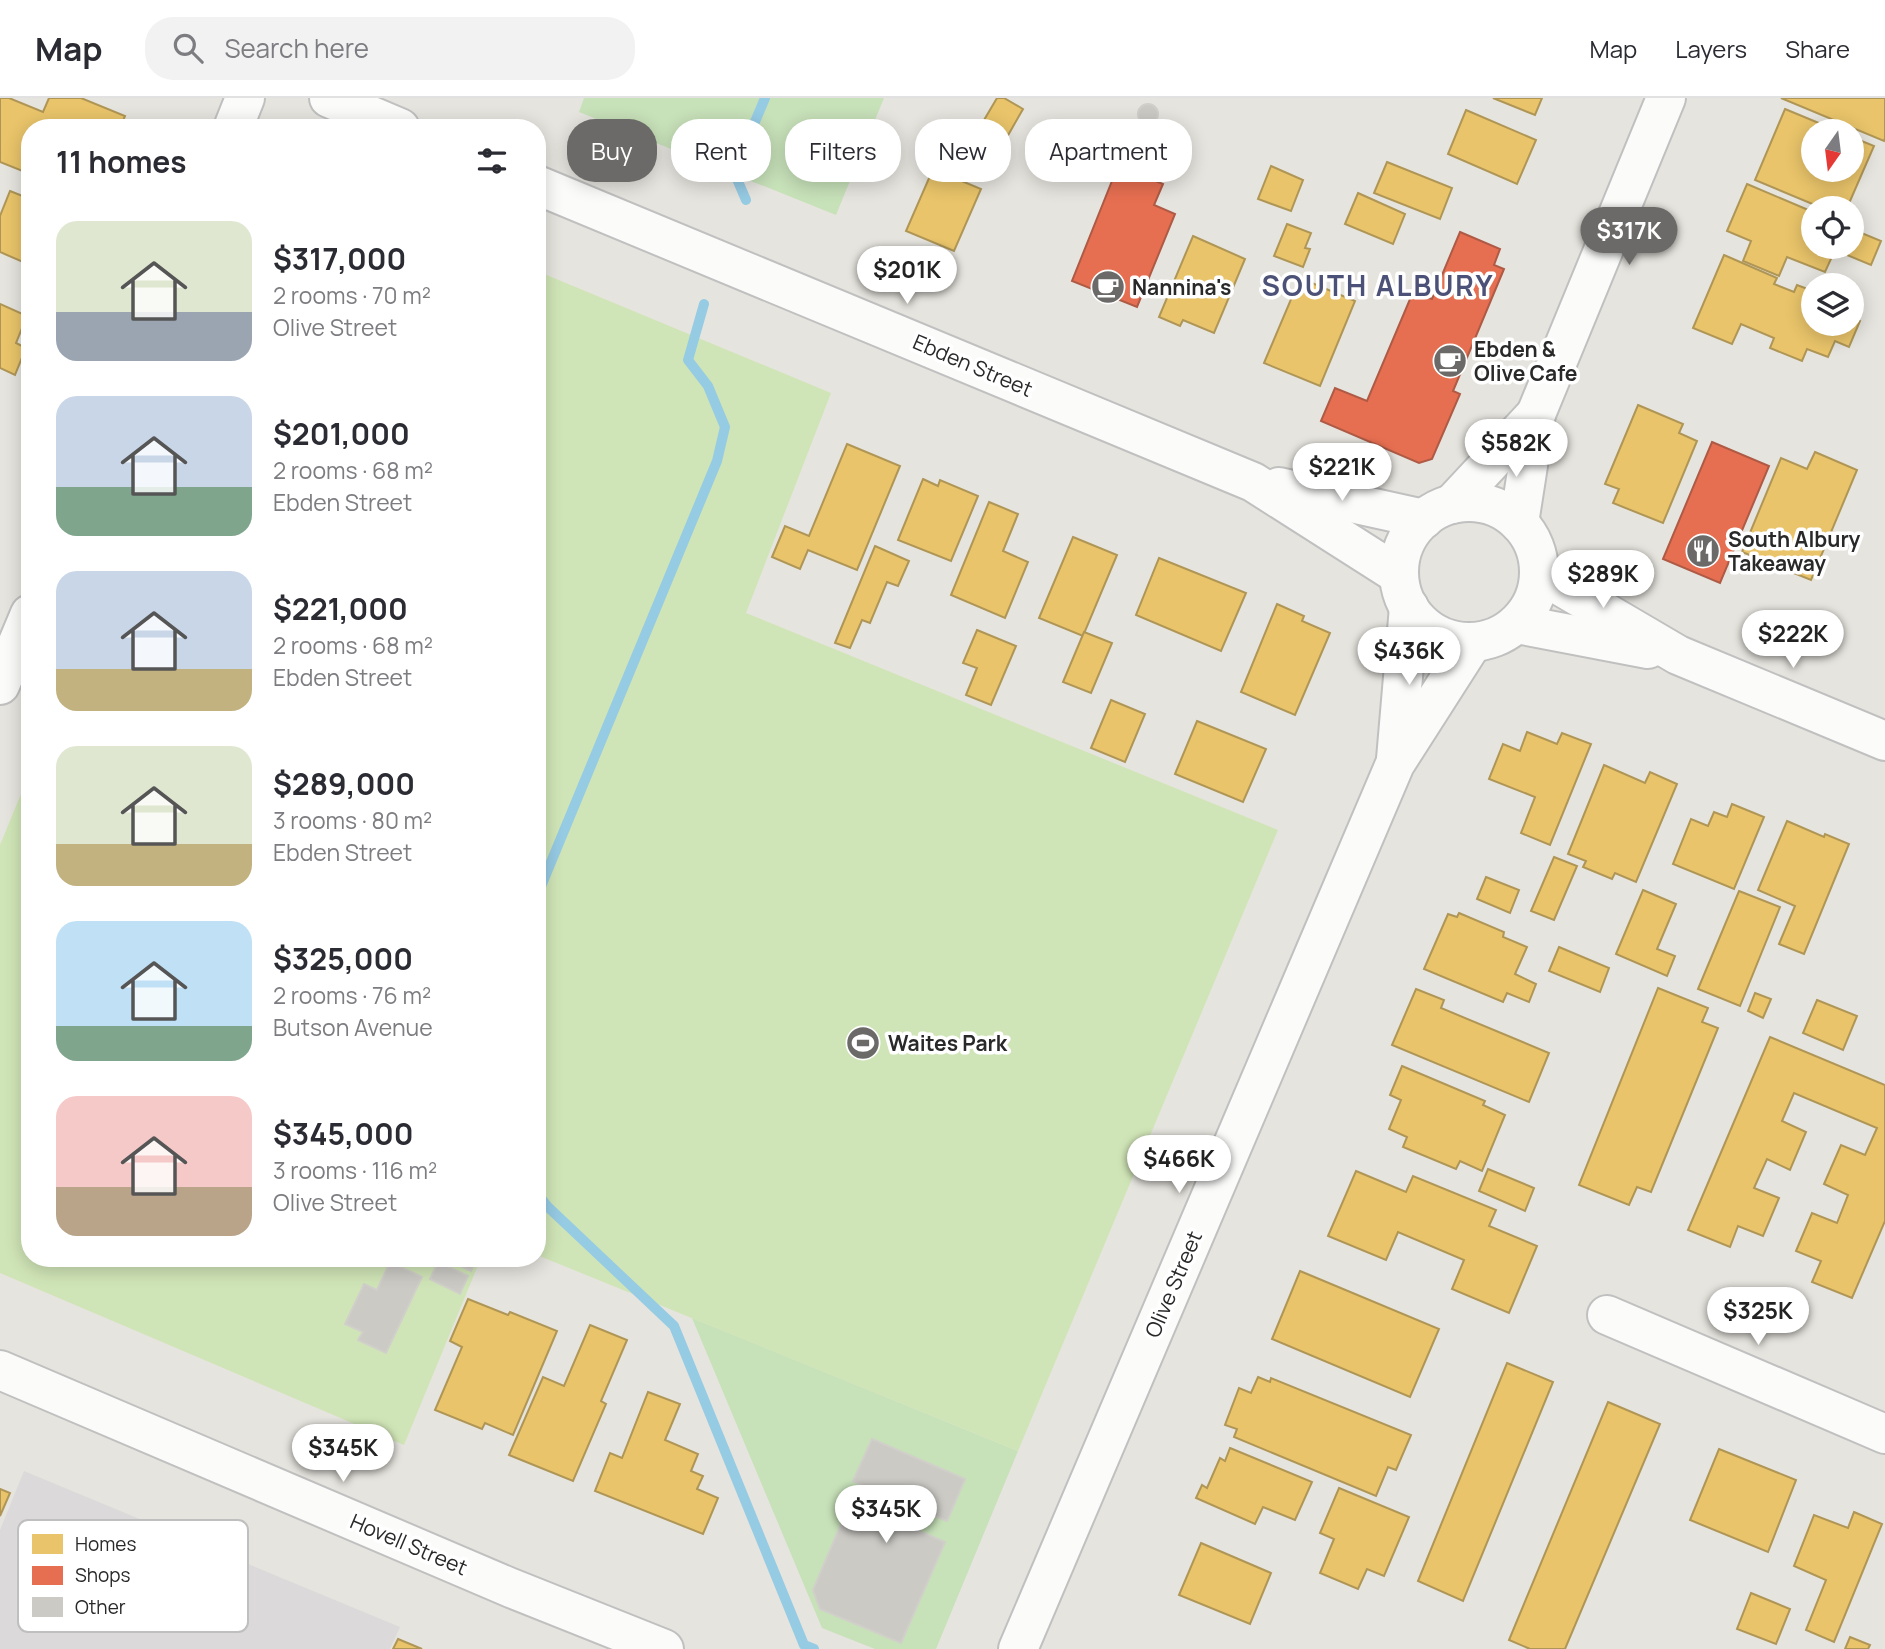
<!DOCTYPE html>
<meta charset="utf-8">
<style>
:root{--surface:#fff;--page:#f2f2f3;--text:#2b2b33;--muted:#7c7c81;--line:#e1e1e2;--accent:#6b6a68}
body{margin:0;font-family:Manrope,sans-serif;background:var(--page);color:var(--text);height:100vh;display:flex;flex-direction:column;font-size:26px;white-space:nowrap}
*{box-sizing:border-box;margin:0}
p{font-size:23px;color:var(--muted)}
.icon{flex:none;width:38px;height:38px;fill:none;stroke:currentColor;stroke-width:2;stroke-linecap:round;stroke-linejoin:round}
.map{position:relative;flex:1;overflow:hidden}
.side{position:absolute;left:21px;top:21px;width:525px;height:1148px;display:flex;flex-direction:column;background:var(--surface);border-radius:28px;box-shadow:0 4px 18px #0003}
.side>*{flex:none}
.banner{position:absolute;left:567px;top:21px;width:665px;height:63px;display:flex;gap:14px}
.needle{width:46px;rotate:194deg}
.tools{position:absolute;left:1801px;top:21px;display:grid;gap:14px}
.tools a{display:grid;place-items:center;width:63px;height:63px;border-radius:50%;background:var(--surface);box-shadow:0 4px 18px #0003;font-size:35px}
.price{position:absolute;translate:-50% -60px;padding:0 16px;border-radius:24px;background:#fff;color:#222;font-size:23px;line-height:46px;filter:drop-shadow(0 2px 4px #0008)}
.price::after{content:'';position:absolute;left:50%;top:42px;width:21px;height:16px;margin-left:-10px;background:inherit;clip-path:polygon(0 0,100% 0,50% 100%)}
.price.selected{background:var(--accent);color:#fff}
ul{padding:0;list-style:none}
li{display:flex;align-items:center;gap:21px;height:175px;padding:0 35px}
li span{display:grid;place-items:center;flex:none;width:196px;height:140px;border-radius:21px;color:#555}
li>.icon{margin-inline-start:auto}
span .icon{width:84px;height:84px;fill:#fffc;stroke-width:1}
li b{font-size:30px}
h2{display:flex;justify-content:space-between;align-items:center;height:84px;padding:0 35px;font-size:30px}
.tag{padding:0 24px;border-radius:28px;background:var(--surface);box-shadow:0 4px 18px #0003;font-size:24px;line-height:63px}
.tag.selected{background:var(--accent);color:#fff}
header{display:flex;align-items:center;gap:42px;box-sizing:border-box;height:98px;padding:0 35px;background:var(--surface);border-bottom:2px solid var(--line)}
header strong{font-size:33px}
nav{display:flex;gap:38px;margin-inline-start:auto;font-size:24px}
.search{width:490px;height:63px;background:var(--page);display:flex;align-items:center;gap:18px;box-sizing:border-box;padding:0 24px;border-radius:28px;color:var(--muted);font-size:26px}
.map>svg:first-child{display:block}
.industrial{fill:#dbd9da}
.green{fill:#c7e1b9}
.pitch{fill:#d0e5b7}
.homes{fill:#e9c46a;stroke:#af9656;stroke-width:2}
.shops{fill:#e76f51;stroke:#ae5a45;stroke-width:2}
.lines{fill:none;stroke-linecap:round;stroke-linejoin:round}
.stream{stroke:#96cbe4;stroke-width:10}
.building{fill:#cbcac5;stroke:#d1cfca;stroke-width:2}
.minor-casing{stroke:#c0c0c0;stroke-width:42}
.minor{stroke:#fbfbfa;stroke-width:38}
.labels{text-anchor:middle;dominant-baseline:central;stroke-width:7;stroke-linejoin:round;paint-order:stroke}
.poi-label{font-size:21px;font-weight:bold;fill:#292929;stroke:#fff;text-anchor:start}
.street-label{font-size:21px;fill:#292929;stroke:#fff}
.district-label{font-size:28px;font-weight:bold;letter-spacing:2px;fill:#4c5177;stroke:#fff}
.key{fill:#fff;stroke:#bfbfbf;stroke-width:2}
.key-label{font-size:19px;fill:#292929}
</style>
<header>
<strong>Map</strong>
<div class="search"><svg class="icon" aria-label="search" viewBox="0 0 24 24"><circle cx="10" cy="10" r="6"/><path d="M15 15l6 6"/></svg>Search here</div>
<nav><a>Map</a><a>Layers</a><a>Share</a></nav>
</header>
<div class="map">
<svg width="1885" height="1551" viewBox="0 0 1885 1551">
<rect width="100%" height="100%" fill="#e6e4de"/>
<!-- industrial -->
<path class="industrial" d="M24,1373L400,1529L390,1551H0V1432Z"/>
<!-- green -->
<g class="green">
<path d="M584,0H884L836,117L579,14Z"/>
<path d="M692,1220L1018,1353L936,1551H875L822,1530Z"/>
</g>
<!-- pitch -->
<g class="pitch">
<path d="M537,173L831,295L746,515L1278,732L1018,1353L537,1157Z"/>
<path d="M30,674V1160H481L404,1347L0,1175V747Z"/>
</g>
<!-- homes -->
<g class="homes">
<path d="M0,0H9L43,14L49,0H81L125,18L120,30H30V63L25,74L0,64Z"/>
<path d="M997,0H1004L1023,11L1002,48L977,34Z"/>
<path d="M1493,0H1542L1535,17Z"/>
<path d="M1781,0H1885V40L1884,43Z"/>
<path d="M1785,11L1838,33H1813V72H1852V39L1874,48L1847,110H1822L1755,82Z"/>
<path d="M1466,12L1536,42L1517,86L1448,56Z"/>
<path d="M1387,64L1452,90L1440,121L1374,95Z"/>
<path d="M1271,68L1303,82L1291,113L1258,101Z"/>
<path d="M933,71L981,91L954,153L906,133Z"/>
<path d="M1747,86L1813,114V149H1852V131L1881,143L1871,167L1835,152L1825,174L1787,159L1779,178L1743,163L1751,143L1727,133Z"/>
<path d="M10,93L30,101V167L0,154V118Z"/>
<path d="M1358,95L1405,116L1393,146L1345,126Z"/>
<path d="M1287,126L1311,135L1305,150L1310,151L1303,169L1274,158Z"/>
<path d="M1193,138L1245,161L1214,235L1183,222L1180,228L1159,219Z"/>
<path d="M1724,157L1777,180L1774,186L1794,194L1797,187L1813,193V226H1852V219L1860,223L1849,249L1835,243L1828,259L1807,251L1802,263L1770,250L1774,240L1741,226L1732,246L1693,230Z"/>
<path d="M1300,180L1355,203L1320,288L1264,265Z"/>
<path d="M0,206L27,218L16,245L26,250L15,277L0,270Z"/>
<path d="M1638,307L1683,326L1679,335L1697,343L1663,425L1613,405L1619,391L1605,386Z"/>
<path d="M847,346L900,368L857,472L808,452L800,471L772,459L785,428L809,438Z"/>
<path d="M1815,354L1857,372L1811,482L1742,454L1781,360L1807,371Z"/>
<path d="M923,381L938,388L940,382L978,398L951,463L898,442Z"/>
<path d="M989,404L1018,416L1003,453L1028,464L1005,520L951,497Z"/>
<path d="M1073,439L1117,457L1083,538L1039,520Z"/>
<path d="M875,448L909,463L898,488L887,484L870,525L862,522L850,550L835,545Z"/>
<path d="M1159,460L1246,495L1221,553L1136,517Z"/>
<path d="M1277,506L1304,518L1302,523L1330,535L1295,617L1241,594Z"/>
<path d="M977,532L1016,548L991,607L966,597L977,570L963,565Z"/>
<path d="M1084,534L1112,545L1091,595L1063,584Z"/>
<path d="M1111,602L1145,616L1125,664L1091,650Z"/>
<path d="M1197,623L1266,651L1243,704L1175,676Z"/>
<path d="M1527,634L1557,646L1562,635L1591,646L1550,747L1521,735L1535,699L1489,681L1503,646L1520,653Z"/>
<path d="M1604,667L1645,685L1650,674L1677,686L1636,784L1615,775L1612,781L1583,769L1586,763L1568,756Z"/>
<path d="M1732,706L1764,719L1734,791L1673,766L1691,721L1708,728L1714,714L1727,719Z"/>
<path d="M1787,723L1824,739L1825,736L1849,746L1804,856L1779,846L1795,808L1758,792Z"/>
<path d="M1554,759L1577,768L1554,822L1531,813Z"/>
<path d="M1486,779L1519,792L1510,815L1477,801Z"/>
<path d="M1643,792L1676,806L1657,851L1675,858L1667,878L1616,856Z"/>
<path d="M1739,793L1780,809L1740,908L1698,891Z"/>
<path d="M1459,815L1504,834L1503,839L1527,849L1515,876L1536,886L1529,904L1507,895L1503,904L1424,871L1448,816L1457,819Z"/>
<path d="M1559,849L1609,870L1600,894L1549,873Z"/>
<path d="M1658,890L1708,910L1702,924L1718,930L1651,1094L1637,1089L1629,1107L1579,1087Z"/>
<path d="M1416,891L1444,902L1441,910L1549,955L1529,1004L1392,947Z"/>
<path d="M1755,895L1771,901L1763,920L1748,913Z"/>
<path d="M1817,902L1857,918L1843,952L1803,935Z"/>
<path d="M1770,939L1885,987V1123L1852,1200L1812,1184L1821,1163L1796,1153L1812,1115L1837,1125L1848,1097L1824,1086L1841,1047L1865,1057L1877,1030L1794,995L1782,1023L1806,1034L1790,1072L1767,1061L1754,1090L1779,1100L1763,1138L1738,1128L1730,1149L1688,1132Z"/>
<path d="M1402,968L1485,1003L1483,1007L1505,1017L1482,1073L1460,1063L1456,1071L1403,1049L1407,1039L1389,1031L1401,1002L1390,997Z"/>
<path d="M1488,1071L1534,1090L1525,1113L1479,1093Z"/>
<path d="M1356,1073L1406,1094L1413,1078L1496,1112L1489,1128L1537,1148L1509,1215L1452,1191L1464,1162L1398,1134L1386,1162L1328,1138Z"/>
<path d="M1300,1173L1439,1231L1410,1299L1272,1241Z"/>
<path d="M468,1201L508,1217L510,1214L557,1233L513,1337L485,1325L482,1331L435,1312L462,1249L450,1243Z"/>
<path d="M590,1227L627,1242L601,1303L606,1306L573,1383L509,1357L543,1279L564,1288Z"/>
<path d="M1507,1265L1553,1284L1463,1503L1418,1483Z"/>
<path d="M1258,1279L1270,1284L1271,1280L1411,1337L1396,1372L1388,1369L1376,1398L1234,1339L1237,1331L1225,1327L1239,1290L1251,1295Z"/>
<path d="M648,1294L680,1306L665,1342L698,1356L691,1373L703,1378L697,1391L718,1400L703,1436L595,1393L610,1355L622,1360Z"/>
<path d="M1608,1304L1660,1326L1565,1551H1530L1509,1542Z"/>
<path d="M1230,1350L1312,1384L1295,1422L1263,1409L1255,1426L1196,1400L1202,1387L1207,1390L1220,1360L1225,1363Z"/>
<path d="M1719,1351L1796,1382L1768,1454L1690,1422Z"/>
<path d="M1339,1390L1409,1419L1384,1478L1367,1471L1358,1491L1320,1475L1334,1441L1320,1435Z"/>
<path d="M0,1391L10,1395L0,1418Z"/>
<path d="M1854,1414L1882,1426L1834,1544L1806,1532L1826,1482L1794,1468L1814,1417L1848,1430Z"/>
<path d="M1201,1445L1271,1475L1250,1526L1179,1497Z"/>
<path d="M1751,1495L1790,1511L1776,1546L1737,1531Z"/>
<path d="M1850,1539L1870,1547L1868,1551H1845Z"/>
<path d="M398,1541L422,1551H393Z"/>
</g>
<!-- shops -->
<g class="shops">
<path d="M1118,68L1163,86L1154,107L1175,116L1137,209L1072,183Z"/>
<path d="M1460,134L1500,151L1494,167L1504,171L1453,293L1460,296L1432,361L1419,365L1321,323L1335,290L1367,303L1413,194L1432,201Z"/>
<path d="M1712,344L1769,368L1720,485L1663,461Z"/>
</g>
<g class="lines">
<!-- stream -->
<g class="stream">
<path d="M746,102L734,74L765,0"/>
<path d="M537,798L717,363L725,329L708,288L688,262L704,206"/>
<path d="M537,1095L548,1109L674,1228L804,1547L814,1551"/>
</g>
</g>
<!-- building -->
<g class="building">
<circle cx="1148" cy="16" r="10"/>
<path d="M444,1160H477L471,1173Z"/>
<path d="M390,1164L422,1179L386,1255L358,1242L363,1234L345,1226L364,1186L377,1192Z"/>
<path d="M438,1164L468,1178L460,1196L430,1181Z"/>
<path d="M872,1341L965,1381L947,1423L915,1410L907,1428L945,1444L901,1545L820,1511L813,1492L850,1405L897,1425L905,1406L853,1383Z"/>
</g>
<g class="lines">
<!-- minor casing -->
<g class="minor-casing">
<g id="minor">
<path d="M329,0L400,30"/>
<path d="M233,30L245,0"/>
<path d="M537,87L1253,384L1399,477"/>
<path d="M1279,389L1424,421"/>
<circle cx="1469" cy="474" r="70"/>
<path d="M1452,406L1536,316"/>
<path d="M1519,425L1536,316L1666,0"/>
<path d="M1540,476L1678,557L1885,643"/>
<path d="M1517,526L1648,551"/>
<path d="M0,587L30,516"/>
<path d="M1396,661L1409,509"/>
<path d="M1607,1217L1885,1336"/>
<path d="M0,1272L511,1490L664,1551"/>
<path d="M1018,1551L1395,666L1473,544"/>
</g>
</g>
<!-- minor -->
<use href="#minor" class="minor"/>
</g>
<!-- icons -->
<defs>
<g id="cafe-disc" transform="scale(1.75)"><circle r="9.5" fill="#6b6a68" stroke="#fff"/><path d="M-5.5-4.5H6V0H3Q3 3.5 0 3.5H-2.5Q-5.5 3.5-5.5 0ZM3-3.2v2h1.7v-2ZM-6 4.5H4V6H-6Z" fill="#fff"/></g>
<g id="restaurant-disc" transform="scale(1.75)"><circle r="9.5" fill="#6b6a68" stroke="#fff"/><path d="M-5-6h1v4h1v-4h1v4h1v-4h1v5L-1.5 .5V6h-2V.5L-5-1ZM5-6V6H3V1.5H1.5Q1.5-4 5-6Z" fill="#fff"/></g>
<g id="stadium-disc" transform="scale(1.75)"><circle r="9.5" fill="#6b6a68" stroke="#fff"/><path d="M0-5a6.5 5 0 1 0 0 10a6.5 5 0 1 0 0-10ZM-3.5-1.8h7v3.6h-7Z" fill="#fff"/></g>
</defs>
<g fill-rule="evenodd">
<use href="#cafe-disc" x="1108" y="189"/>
<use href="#cafe-disc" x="1450" y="263"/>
<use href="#restaurant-disc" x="1703" y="453"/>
<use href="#stadium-disc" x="863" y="945"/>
</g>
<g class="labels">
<!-- poi labels -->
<g class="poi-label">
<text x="1132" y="189">Nannina's</text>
<text x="1474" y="251">Ebden &amp;<tspan x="1474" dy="24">Olive Cafe</tspan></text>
<text x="1728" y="441">South Albury<tspan x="1728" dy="24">Takeaway</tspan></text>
<text x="888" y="945">Waites Park</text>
</g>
<!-- street labels -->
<g class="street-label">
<text transform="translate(973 267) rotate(23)">Ebden Street</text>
<text transform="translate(1173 1186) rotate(-67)">Olive Street</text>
<text transform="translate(409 1446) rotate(23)">Hovell Street</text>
</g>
<!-- district labels -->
<g class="district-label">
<text x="1378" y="187">SOUTH ALBURY</text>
</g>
</g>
<!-- legend -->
<rect x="18" y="1422" width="230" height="112" rx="10" class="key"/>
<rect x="32" y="1436" width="31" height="20" fill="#e9c46a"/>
<rect x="32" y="1468" width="31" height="19" fill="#e76f51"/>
<rect x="32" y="1499" width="31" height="20" fill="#cbcac5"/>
<g class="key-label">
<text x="75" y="1453">Homes</text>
<text x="75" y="1484">Shops</text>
<text x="75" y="1516">Other</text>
</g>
</svg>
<div class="tools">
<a><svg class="needle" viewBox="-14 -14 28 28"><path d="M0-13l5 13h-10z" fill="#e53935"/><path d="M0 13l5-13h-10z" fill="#7c7c81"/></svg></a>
<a><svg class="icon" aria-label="locate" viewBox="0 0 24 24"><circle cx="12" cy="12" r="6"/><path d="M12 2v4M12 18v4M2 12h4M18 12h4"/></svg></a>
<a><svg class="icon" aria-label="layers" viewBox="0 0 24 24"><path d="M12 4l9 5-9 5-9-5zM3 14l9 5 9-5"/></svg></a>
</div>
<b class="price selected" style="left:1629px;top:169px">$317K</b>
<b class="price" style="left:907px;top:208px">$201K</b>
<b class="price" style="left:1516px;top:381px">$582K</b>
<b class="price" style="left:1342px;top:405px">$221K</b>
<b class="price" style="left:1603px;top:512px">$289K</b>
<b class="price" style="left:1793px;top:572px">$222K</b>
<b class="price" style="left:1409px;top:589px">$436K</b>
<b class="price" style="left:1179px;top:1097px">$466K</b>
<b class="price" style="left:1758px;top:1249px">$325K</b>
<b class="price" style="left:343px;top:1386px">$345K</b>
<b class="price" style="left:886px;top:1447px">$345K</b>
<div class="banner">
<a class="tag selected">Buy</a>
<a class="tag">Rent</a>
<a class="tag">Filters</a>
<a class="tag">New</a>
<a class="tag">Apartment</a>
</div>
<section class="side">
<h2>11 homes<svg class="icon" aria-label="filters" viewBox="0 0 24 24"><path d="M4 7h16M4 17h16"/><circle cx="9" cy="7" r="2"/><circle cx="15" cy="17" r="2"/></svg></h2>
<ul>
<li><span style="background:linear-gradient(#dfe7d0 65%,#9aa5b1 0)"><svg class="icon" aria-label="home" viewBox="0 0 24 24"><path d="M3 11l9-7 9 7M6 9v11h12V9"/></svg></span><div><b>$317,000</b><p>2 rooms · 70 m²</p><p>Olive Street</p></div></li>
<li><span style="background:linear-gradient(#c9d6e8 65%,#7fa58c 0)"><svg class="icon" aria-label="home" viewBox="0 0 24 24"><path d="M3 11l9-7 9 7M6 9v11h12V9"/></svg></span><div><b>$201,000</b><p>2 rooms · 68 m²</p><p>Ebden Street</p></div></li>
<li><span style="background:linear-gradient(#c9d6e8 70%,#c2b280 0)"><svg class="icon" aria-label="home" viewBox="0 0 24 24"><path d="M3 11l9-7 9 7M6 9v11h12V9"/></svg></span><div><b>$221,000</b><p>2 rooms · 68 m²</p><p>Ebden Street</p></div></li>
<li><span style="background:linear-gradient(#dfe7d0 70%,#c2b280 0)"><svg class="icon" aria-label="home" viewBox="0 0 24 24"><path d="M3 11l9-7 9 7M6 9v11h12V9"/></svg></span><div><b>$289,000</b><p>3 rooms · 80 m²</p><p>Ebden Street</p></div></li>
<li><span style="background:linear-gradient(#bfe0f5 75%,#7fa58c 0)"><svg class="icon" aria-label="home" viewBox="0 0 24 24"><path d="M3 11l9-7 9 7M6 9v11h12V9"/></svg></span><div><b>$325,000</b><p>2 rooms · 76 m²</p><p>Butson Avenue</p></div></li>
<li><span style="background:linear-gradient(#f6c9c9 65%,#b9a48a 0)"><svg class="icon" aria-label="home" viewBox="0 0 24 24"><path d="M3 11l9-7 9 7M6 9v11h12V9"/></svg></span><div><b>$345,000</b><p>3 rooms · 116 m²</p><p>Olive Street</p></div></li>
</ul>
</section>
</div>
